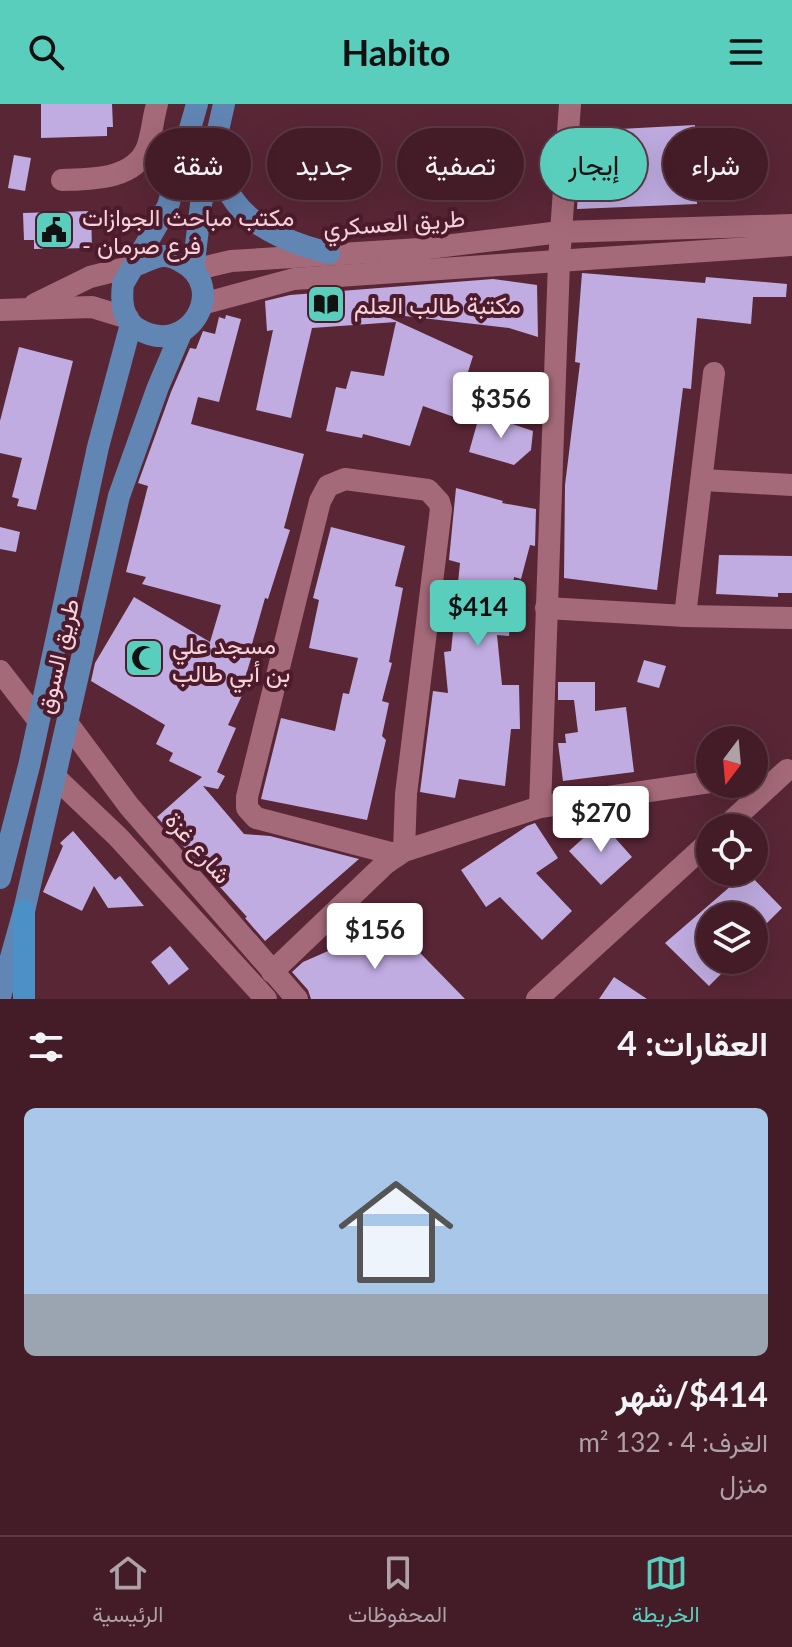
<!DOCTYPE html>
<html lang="ar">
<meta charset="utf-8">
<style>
:root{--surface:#431c28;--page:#4d2934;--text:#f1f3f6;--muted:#afa1a8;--line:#5b3a45;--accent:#5acebc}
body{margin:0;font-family:Lato,Vazirmatn,sans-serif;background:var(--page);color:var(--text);direction:rtl;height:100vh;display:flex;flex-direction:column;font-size:30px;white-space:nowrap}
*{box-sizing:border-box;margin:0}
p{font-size:26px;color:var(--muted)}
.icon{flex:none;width:44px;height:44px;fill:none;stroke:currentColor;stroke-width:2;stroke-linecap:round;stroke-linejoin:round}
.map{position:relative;height:895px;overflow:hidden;direction:ltr}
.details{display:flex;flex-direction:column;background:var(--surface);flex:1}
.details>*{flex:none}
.guide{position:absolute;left:24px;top:24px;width:744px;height:72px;direction:rtl;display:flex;gap:16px}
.needle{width:52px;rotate:196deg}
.fabs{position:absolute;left:696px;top:622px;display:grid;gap:16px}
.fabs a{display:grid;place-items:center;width:72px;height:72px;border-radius:50%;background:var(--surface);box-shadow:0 8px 32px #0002,0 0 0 2px var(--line);font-size:40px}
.price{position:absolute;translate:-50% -68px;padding:0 18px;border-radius:8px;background:#fff;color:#222;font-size:26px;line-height:52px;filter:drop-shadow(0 2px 4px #0008)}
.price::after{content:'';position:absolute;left:50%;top:48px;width:24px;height:18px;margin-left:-12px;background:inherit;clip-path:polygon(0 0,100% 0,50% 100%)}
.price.selected{background:var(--accent);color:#111}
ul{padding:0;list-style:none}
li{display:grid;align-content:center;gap:16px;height:424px;padding:0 24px}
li+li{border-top:2px solid var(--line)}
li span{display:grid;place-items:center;height:248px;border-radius:12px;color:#555}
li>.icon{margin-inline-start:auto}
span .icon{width:144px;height:144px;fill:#fffc;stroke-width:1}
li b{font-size:34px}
h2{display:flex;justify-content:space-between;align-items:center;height:96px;padding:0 24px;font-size:34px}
.tag{padding:0 28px;border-radius:36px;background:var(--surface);box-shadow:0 8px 32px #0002,0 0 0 2px var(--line);font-size:28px;line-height:72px}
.tag.selected{background:var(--accent);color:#111}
header{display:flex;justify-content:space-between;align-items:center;height:104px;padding:0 24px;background:var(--accent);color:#111;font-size:36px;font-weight:700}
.dock{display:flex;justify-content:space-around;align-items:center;height:112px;border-top:2px solid var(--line);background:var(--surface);font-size:22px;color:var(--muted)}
.dock a{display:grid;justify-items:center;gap:4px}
.dock .selected{color:var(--accent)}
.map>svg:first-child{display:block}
.building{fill:#c0ace1}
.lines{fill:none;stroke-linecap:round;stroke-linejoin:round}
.minor{stroke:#a56a7a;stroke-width:22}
.tertiary{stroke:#a56a7a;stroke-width:22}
.primary{stroke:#6286b4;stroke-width:22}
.trunk{stroke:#4c90c8;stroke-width:22}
.labels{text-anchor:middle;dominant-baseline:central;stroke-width:8;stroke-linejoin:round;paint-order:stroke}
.poi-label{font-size:24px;fill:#f5d3db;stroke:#4d1b2c;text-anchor:start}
.street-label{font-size:24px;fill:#f5d3db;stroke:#4d1b2c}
</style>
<header><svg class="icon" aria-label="menu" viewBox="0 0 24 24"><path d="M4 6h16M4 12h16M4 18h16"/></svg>Habito<svg class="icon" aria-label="search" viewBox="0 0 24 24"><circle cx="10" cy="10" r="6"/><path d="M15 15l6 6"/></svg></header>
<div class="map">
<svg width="792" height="895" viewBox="0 0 792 895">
<rect width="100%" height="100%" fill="#592636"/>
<!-- building -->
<g class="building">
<path d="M41,0H112L113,23H107V32L41,34Z"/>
<path d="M695,21L697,100L577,105L582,27Z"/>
<path d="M14,51L31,54L25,87L8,84Z"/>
<path d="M91,107L92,144L34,145V136H24L23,109Z"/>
<path d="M582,169L705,179L706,173L787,180L786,193H753L751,220L697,214L691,285L683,284L657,486L564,474L565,381L580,259L575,258Z"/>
<path d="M493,175L537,181L538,233L509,224L379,209L473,252L454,313L423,302L410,342L363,330L362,334L326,327L336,283L346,285L351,267L384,272L396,218L312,224L291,314L256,306L273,226L267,227L265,197L290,191Z"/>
<path d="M226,211L241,215L219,298L198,293L191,320L304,350L284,424L290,426L268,495L265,494L252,540L255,541L243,581L246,583L228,621L236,624L217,668L225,672L218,685L203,682L244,730L270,732L359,755L265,837L245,814L247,813L157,713L202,673L169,657L173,649L156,640L165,621L91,577L95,559L134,493L210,538L221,501L142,480L146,473L126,468L148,382L138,379L171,288L190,244L196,245L203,227L215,230L219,213L225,215Z"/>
<path d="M19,243L73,257L36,406L17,402L19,395L12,393L22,354L0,349V317Z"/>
<path d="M480,309L533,327L531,346L514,361L469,348Z"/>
<path d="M456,384L503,397L502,399L536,405L535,442L530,441L521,475L514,473L509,532L497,531L502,581H519L520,625H511L505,682L459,675L455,694L420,688L433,587L448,589L444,548L451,547L460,459L449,456Z"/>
<path d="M0,423L20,428L16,448L0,445Z"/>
<path d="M331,423L405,442L395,482L403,484L389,558L392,559L382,597L389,599L382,632L386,636L367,716L261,695L281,614L335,627L343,589L349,590L358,554L309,544L319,496L313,494Z"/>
<path d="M719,451L792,452V489H778V493L716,490Z"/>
<path d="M644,556L666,562L659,584L637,578Z"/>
<path d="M558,578H595V607L626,603L634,668L563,677L558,639H566L565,630L578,628L574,596H558Z"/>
<path d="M601,718L632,753L601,781L569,747Z"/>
<path d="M535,719L558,754L536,769L572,807L542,836L500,793L486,803L461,766L527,722Z"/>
<path d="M73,727L115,776L120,772L144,802L108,804L94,782L82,807L43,788L63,742L60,739Z"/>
<path d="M747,768L782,804L754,832V812H710V856H735L709,882L665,839Z"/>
<path d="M390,818L465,895H311L308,886L292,868L303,858L335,844L339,848L368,820L377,829Z"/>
<path d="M170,842L189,865L169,881L151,858Z"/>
<path d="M614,873L647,895H599Z"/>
</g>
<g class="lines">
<!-- minor -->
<g class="minor">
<path d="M62,76C91,75 134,76 147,44C152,30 153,14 157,0"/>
<path d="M703,376L792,381"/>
<path d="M546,504L685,512L792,514"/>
<path d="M685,512L714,269"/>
<path d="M540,703L559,157L570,0"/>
<path d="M724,724L787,666"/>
<path d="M398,751L256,714L247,704V693L320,397L328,382L345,375L428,386L439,398L441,405L406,690L404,747"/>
<path d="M272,868L385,760L404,747L540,703L710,678"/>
<path d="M537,895L710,737"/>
</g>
<!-- tertiary -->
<g class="tertiary">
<path d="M193,166L231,157L420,145L560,128L792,121"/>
<path d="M35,200L90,173L134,162"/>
<path d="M202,200L294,175L792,141"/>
<path d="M0,206L92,203L128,214"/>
<path d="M0,567L38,616"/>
<path d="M68,620L129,702L297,895"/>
<path d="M56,674L118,733L266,895"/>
</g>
<!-- primary -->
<g class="primary">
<path d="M216,39C218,108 269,134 329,149"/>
<path d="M134,162C143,159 155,152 164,152C170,152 177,155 182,158C229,183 189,255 138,225C122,216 121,196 123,180L168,102L197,0"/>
<path d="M193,166L201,100L224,0"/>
<path d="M0,774L29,662L98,343L131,220"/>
<path d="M0,893L24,807L119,392L158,283L181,229"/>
</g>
<!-- trunk -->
<path class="trunk" d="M24,807V895"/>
</g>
<!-- icons -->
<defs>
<g id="civic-square" transform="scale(2)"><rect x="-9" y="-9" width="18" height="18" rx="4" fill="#5acebc" stroke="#4d1b2c"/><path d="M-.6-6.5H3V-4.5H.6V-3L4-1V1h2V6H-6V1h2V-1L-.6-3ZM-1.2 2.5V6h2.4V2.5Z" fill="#111"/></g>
<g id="library-square" transform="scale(2)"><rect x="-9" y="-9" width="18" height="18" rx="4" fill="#5acebc" stroke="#4d1b2c"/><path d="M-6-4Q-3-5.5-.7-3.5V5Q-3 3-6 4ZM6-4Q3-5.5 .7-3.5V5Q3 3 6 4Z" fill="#111"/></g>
<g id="mosque-square" transform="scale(2)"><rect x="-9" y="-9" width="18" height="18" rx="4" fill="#5acebc" stroke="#4d1b2c"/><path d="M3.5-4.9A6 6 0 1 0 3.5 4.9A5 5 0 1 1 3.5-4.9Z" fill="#111"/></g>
</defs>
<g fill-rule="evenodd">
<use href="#civic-square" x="54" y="126"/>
<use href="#library-square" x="326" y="200"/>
<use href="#mosque-square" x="144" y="554"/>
</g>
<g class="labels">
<!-- poi labels -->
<g class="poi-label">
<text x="82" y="112">مكتب مباحث الجوازات<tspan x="82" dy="28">- فرع صرمان</tspan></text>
<text x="354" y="200">مكتبة طالب العلم</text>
<text x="172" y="540">مسجد علي<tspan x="172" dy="28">بن أبي طالب</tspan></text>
</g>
<!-- street labels -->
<g class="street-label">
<text transform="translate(394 118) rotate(-4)">طريق العسكري</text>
<text transform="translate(57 552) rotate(-77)">طريق السوق</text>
<text transform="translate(199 743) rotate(49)">شارع غزة</text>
</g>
</g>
</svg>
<div class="fabs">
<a><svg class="needle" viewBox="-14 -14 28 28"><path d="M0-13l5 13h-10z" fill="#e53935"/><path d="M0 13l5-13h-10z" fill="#afa1a8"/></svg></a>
<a><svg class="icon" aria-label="locate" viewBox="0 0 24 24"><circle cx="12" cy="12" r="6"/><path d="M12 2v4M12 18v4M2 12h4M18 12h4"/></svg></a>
<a><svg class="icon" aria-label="layers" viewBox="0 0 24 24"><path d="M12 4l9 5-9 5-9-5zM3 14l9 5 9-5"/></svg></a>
</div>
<b class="price" style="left:501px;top:336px">$356</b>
<b class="price selected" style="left:478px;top:544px">$414</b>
<b class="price" style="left:601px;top:750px">$270</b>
<b class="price" style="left:375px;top:867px">$156</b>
<div class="guide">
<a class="tag">شراء</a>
<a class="tag selected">إيجار</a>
<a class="tag">تصفية</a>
<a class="tag">جديد</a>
<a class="tag">شقة</a>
</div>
</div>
<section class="details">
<h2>العقارات: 4<svg class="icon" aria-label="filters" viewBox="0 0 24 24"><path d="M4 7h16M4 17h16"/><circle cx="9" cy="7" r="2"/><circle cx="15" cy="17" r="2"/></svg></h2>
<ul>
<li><span style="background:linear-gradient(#a9c7e8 75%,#9aa5b1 0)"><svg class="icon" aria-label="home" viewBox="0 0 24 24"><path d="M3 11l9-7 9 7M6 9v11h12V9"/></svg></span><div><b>$414/شهر</b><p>الغرف: 4 · 132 m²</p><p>منزل</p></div></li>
</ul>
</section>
<nav class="dock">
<a class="selected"><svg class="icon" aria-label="map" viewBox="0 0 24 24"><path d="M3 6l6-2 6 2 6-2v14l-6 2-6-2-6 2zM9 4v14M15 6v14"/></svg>الخريطة</a>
<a><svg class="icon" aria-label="saved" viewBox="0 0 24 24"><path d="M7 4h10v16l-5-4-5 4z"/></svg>المحفوظات</a>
<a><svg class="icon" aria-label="home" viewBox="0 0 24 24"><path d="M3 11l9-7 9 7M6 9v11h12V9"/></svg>الرئيسية</a>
</nav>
